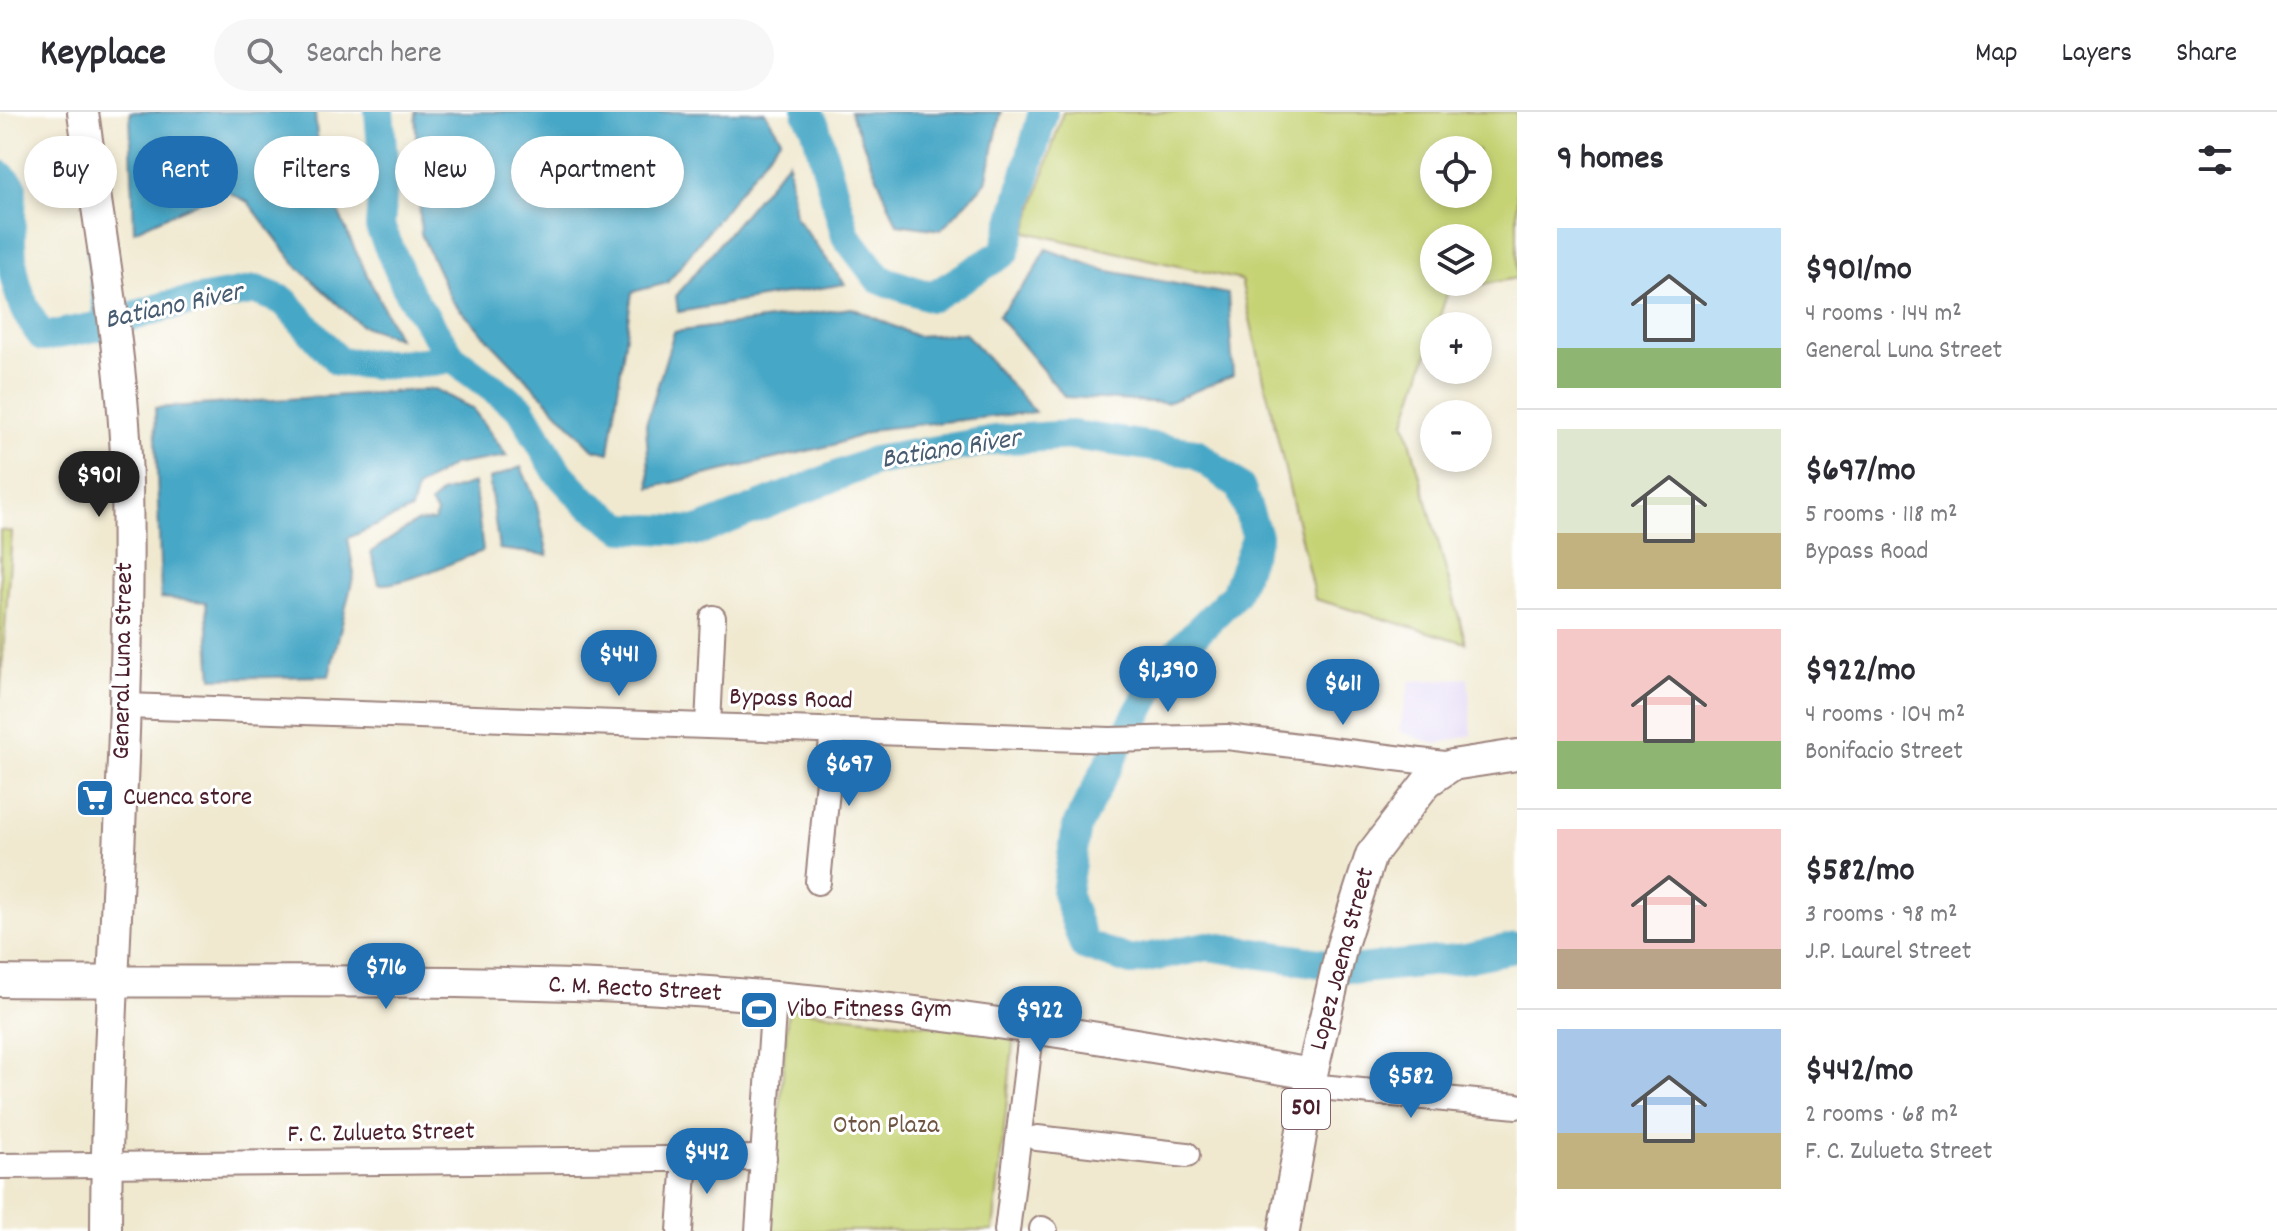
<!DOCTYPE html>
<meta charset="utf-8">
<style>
:root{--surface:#fff;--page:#f7f7f7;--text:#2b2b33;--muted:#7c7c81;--line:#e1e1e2;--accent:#1f6fb2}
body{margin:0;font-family:Dekko,sans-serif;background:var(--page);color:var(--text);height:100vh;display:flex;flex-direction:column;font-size:30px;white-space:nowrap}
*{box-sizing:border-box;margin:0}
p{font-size:26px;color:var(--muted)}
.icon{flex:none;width:44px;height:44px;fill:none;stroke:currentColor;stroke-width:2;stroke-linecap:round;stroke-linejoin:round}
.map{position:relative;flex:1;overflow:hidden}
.panel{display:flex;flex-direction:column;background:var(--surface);width:760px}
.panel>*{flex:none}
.top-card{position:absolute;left:24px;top:24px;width:760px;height:72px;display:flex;gap:16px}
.tools{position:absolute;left:1420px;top:24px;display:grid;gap:16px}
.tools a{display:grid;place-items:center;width:72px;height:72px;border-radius:50%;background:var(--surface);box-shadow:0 4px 12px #0003;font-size:40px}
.price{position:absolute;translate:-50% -68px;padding:0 18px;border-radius:28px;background:var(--accent);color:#fff;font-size:26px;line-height:52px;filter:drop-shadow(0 2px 4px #0008)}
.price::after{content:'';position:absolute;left:50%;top:48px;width:24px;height:18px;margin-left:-12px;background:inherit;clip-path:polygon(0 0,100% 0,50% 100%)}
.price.on{background:#222;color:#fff}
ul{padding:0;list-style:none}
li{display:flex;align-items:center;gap:24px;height:200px;padding:0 40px}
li+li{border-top:2px solid var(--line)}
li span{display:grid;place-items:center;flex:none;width:224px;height:160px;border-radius:0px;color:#555}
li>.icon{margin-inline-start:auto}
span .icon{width:96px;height:96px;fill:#fffc;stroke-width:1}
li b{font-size:34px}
h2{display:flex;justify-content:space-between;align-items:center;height:96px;padding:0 40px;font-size:34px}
.chip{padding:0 28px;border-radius:36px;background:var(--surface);box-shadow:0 4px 12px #0003;font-size:28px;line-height:72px}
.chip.on{background:var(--accent);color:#fff}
header{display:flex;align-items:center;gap:48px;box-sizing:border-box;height:112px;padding:0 40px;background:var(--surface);border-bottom:2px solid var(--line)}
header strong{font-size:38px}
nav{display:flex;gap:44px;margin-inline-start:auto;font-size:28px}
.search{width:560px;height:72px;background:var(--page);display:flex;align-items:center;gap:20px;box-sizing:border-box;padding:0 28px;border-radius:44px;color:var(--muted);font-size:30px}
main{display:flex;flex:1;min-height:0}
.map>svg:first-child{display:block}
.built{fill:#e0d4f4}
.green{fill:#c6d375;stroke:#887950;stroke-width:2;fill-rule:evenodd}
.water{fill:#46a7c6;stroke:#486378;stroke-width:2}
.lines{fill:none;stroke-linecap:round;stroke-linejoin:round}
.stream{stroke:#46a7c6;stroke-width:5}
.river{stroke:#46a7c6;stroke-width:30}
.minor-casing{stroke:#9d847e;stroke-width:28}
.major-casing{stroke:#9d847e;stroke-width:34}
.minor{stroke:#fff;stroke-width:24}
.major{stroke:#fff;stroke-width:30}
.labels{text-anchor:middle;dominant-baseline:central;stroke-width:6;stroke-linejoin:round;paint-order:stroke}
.shield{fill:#fff;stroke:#80626b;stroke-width:2}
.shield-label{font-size:24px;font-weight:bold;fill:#4a1f2b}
.street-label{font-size:26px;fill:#4a1f2b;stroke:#fff}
.poi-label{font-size:26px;fill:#4a1f2b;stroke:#fff;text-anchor:start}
.park-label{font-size:26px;fill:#6f5541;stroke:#fff}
.water-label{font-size:28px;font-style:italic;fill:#485c71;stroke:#fff}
</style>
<header>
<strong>Keyplace</strong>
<div class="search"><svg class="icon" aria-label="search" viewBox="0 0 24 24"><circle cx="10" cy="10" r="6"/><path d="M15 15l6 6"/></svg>Search here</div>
<nav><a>Map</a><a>Layers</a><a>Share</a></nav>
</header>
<main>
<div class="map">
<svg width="1517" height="1119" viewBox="0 0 1517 1119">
<rect width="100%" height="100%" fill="#fff"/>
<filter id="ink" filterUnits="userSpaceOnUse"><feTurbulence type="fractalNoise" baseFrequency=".0125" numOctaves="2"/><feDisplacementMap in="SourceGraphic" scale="16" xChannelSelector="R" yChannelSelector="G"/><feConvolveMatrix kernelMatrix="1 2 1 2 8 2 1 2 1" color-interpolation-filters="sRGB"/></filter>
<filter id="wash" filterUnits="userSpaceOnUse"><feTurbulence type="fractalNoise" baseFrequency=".006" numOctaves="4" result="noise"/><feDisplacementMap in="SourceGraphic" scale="32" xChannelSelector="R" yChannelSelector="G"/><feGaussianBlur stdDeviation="1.8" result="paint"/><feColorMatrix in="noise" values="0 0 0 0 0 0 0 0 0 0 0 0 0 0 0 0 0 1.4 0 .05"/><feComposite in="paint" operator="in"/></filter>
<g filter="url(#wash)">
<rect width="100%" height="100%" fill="#f0e9d0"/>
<!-- built -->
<path class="built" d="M1468,566L1472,623L1436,632L1399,619L1410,569Z"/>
<!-- green -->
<g class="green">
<path d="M1063,0H1517V166L1448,179L1405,310L1466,531L1315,487L1241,168L1026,120ZM1478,38V82H1434V38ZM1478,126V170H1434V126Z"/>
<path d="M0,418L12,420L0,585Z"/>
<path d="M788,897L1014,923L993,1119H770Z"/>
</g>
<!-- water -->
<g class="water">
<path d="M130,0H315C318,80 365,155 398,226L360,213L297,154L248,90L224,78L134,119Z"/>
<path d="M415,0H765L781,26L667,171L632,180L609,341L593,337L452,189L421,122Z"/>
<path d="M850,0H1001L986,70L941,118L897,112Z"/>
<path d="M788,49L795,104L845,172L678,200L676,184Z"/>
<path d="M1046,137L1104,158L1228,182L1233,263L1167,291L1065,285L998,204L1033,162Z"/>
<path d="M852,196L916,224L965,221L1035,300L878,317L833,333L650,376L646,312L674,220Z"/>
<path d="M435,277L473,297L507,344L453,353L417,376L411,398L348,426L354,462L329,564L212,566L206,490L161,486L155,296Z"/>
<path d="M521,355L536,389L548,443L499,437L489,367Z"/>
<path d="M474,371L483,439C456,448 404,474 379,472L371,440L416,410L434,409L437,401L430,392L441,381Z"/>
</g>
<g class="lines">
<!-- stream -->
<path class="stream" d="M88,136L97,215"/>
<!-- river -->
<g class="river">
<path d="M379,0L384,58L380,115L409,181L452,246"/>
<path d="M807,0L815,14L846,124L879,167L932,185L1005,140L1043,0"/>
<path d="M0,63L12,74C10,131 6,178 43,225L101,214L166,194L256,178L284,189L338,249C378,255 413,253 452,246L521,297L557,359L585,389L623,416L698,419L874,349L995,328L1072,323L1196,341L1240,375L1257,424L1235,482L1165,552L1131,614"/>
<path d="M1116,638L1077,714L1066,781L1084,833L1131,849L1208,834L1360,857L1466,846L1517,835"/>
</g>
</g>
</g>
<g filter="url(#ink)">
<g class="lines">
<!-- minor casing -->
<g class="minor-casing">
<g id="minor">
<path d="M126,594L1110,628L1227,625L1452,653"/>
<path d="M708,613L713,506"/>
<path d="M818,770L833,617"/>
<path d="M1310,974L1517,994"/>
<path d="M1037,1026L1187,1043"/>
<path d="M0,1054L764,1046"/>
<path d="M1042,1117L1045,1119"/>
<path d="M680,1119L685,1046"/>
<path d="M758,1119L774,885"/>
<path d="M1007,1119L1032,914"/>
</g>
</g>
<!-- major casing -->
<g class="major-casing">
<g id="major">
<path d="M83,0C100,123 124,247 127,371C132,621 107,870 106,1119"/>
<path d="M0,869C258,872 518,862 775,885C956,901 1134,931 1312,962"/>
<path d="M1284,1119L1312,962L1342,833L1371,743L1427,670L1452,653L1517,643"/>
</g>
</g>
<!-- minor -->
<use href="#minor" class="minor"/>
<!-- major -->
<use href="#major" class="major"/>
</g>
</g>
<!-- icons -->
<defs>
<g id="supermarket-square" transform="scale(2)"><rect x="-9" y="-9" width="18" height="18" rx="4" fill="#1f6fb2" stroke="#fff"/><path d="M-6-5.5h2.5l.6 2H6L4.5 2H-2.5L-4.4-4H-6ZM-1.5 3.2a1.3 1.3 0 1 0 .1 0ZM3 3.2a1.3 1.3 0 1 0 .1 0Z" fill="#fff"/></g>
<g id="stadium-square" transform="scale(2)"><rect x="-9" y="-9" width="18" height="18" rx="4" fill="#1f6fb2" stroke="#fff"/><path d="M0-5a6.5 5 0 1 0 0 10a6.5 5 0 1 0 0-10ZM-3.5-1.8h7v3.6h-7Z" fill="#fff"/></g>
</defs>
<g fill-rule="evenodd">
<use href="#supermarket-square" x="95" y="686"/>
<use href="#stadium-square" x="759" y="898"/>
</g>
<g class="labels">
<!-- shield labels -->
<rect class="shield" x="1282" y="977" width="48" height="40" rx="6"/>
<g class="shield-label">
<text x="1306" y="997">501</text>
</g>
<!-- street labels -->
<g class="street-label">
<text transform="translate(124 549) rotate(-89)">General Luna Street</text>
<text transform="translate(791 588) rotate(2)">Bypass Road</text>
<text transform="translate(1343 847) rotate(-75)">Lopez Jaena Street</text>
<text transform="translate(635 878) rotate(3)">C. M. Recto Street</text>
<text transform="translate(381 1022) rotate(-1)">F. C. Zulueta Street</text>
</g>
<!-- poi labels -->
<g class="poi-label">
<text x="123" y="686">Cuenca store</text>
<text x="787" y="898">Vibo Fitness Gym</text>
</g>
<!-- park labels -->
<g class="park-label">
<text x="886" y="1014">Oton Plaza</text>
</g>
<!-- water labels -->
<g class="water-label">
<text transform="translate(174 196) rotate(-12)">Batiano River</text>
<text transform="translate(951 339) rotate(-9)">Batiano River</text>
</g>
</g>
</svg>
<div class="tools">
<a><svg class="icon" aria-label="locate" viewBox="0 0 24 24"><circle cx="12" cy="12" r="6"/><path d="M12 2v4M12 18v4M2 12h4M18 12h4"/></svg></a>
<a><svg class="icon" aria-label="layers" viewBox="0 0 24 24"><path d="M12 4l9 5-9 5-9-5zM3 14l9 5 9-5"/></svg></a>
<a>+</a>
<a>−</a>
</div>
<b class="price on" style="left:99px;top:407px">$901</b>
<b class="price" style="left:619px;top:586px">$441</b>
<b class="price" style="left:1168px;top:602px">$1,390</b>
<b class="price" style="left:1343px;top:615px">$611</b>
<b class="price" style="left:849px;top:696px">$697</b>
<b class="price" style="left:386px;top:899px">$716</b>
<b class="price" style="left:1040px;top:942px">$922</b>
<b class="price" style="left:1411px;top:1008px">$582</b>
<b class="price" style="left:707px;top:1084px">$442</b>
<div class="top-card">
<a class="chip">Buy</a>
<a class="chip on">Rent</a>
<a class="chip">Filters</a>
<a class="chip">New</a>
<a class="chip">Apartment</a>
</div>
</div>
<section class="panel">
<h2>9 homes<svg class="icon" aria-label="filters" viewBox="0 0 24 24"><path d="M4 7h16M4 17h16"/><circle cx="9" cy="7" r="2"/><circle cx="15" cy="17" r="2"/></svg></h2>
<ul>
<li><span style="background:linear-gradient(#bfe0f5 75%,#8fb573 0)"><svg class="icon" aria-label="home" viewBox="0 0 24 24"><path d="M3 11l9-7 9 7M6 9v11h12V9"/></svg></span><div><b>$901/mo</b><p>4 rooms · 144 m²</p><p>General Luna Street</p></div></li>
<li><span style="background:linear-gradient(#dfe7d0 65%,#c2b280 0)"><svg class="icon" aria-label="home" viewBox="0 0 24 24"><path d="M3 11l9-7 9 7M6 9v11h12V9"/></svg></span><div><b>$697/mo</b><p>5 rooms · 118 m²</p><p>Bypass Road</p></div></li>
<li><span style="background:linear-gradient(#f6c9c9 70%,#8fb573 0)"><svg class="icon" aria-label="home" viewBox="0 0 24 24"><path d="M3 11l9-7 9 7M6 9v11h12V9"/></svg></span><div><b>$922/mo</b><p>4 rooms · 104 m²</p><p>Bonifacio Street</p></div></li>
<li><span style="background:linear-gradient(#f6c9c9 75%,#b9a48a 0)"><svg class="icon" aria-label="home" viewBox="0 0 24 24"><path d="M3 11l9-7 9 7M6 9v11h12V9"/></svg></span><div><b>$582/mo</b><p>3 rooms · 98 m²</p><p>J.P. Laurel Street</p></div></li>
<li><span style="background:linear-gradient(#a9c7e8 65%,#c2b280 0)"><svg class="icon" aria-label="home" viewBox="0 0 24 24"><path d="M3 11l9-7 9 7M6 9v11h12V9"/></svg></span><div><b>$442/mo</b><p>2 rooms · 68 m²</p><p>F. C. Zulueta Street</p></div></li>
</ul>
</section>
</main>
